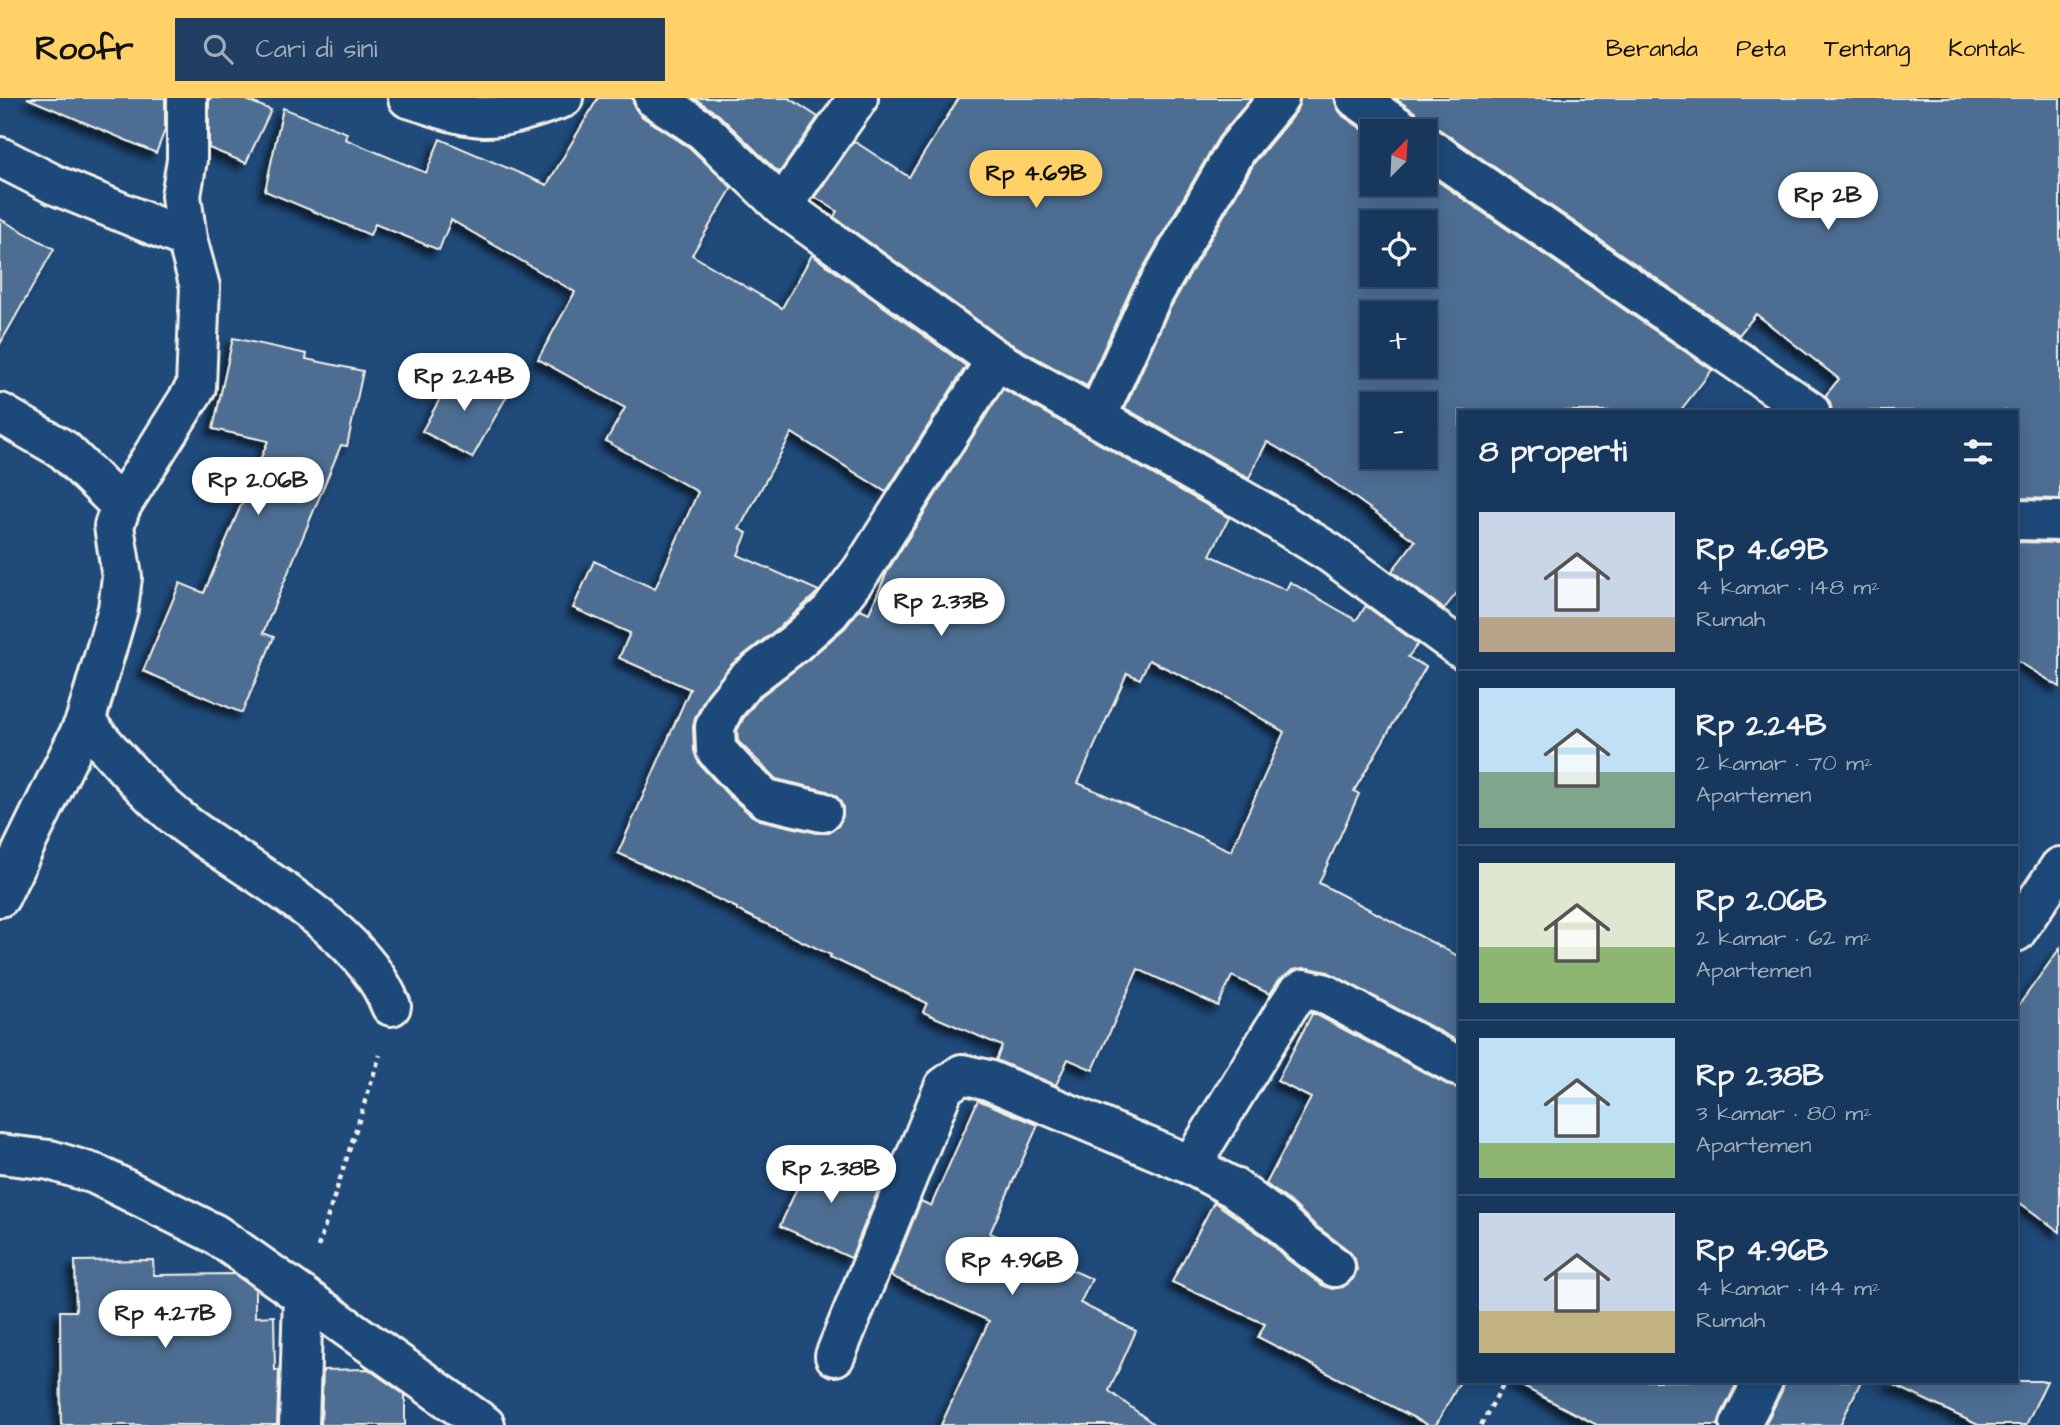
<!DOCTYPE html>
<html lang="id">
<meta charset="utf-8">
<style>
:root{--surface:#17385c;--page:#203f62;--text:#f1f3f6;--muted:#9eacbb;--line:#365272;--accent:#ffd166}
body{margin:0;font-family:"Architects Daughter",sans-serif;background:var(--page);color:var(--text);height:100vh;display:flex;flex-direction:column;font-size:26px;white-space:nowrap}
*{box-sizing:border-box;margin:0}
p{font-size:23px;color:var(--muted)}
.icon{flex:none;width:38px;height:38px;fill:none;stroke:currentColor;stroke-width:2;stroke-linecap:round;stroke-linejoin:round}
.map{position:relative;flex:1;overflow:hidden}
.drawer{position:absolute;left:1458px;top:312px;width:560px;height:973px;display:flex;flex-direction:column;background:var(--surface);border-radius:0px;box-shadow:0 4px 18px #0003,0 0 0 2px var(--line)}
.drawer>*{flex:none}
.needle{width:46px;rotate:24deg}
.tools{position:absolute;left:1360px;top:21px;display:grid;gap:14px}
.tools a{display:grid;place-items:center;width:77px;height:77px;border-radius:0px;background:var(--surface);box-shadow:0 4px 18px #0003,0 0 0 2px var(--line);font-size:35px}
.price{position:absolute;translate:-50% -60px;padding:0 16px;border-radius:24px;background:#fff;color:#222;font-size:23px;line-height:46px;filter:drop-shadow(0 2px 4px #0008)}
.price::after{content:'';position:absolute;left:50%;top:42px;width:21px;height:16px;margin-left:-10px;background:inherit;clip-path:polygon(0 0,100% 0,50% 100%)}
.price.selected{background:var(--accent);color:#111}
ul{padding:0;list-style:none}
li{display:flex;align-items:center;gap:21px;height:175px;padding:0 21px}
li+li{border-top:2px solid var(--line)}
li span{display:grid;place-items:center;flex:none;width:196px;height:140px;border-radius:0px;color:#555}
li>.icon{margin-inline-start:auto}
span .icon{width:84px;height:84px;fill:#fffc;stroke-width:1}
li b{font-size:30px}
h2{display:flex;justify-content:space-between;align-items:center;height:84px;padding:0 21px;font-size:30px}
header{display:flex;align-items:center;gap:42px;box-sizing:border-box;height:98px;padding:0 35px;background:var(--accent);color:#111}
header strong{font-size:33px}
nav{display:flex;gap:38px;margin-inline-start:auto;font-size:24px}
.search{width:490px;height:63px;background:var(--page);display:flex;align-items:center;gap:18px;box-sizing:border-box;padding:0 24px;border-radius:0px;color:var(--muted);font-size:26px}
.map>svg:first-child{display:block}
.building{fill:#4d6e92;stroke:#f4f1e8;stroke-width:2;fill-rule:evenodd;filter:url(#shadow)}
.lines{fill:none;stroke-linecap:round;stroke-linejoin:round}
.minor-casing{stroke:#f4f1e8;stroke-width:44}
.path{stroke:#f4f1e8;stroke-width:4.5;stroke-dasharray:5 5;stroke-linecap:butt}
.minor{stroke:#1f4a7a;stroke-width:38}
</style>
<header>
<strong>Roofr</strong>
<div class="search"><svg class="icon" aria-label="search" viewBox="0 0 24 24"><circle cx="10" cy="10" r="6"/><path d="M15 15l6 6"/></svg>Cari di sini</div>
<nav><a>Beranda</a><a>Peta</a><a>Tentang</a><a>Kontak</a></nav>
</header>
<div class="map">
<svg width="2060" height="1327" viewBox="0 0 2060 1327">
<defs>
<filter id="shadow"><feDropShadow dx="-6" dy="6" stdDeviation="3.5" flood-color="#0009"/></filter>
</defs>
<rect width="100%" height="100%" fill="#1f4a7a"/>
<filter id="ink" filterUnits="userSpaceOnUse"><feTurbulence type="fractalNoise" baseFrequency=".0143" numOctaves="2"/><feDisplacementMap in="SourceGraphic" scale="14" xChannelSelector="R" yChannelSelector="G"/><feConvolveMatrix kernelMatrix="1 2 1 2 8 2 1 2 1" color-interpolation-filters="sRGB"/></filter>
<g filter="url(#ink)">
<!-- building -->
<g class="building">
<path d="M27,0H165V32L156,55Z"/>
<path d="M209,0H242L271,12L246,65L209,50Z"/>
<path d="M598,0H632L635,10L641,18L690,50L732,90L692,157L782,210L812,157L966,268L886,394L792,335L739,431L747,435L738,457L819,493L781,528L732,566L707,596L695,620L693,629L694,653L700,667L729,698L752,718L760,722L817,735H829L838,728L843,718V708L837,699L827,693L776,681L738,643L737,633L743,621L760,599L809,561L845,530L860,511L869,515L888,472L1003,291L1229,420L1210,457L1286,492L1290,484L1356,522L1366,508L1418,546L1408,559L1426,569L1354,693L1359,696L1319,785L1460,859V944L1328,874L1309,870L1293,872L1279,882L1270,896L1232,878L1218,908L1138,871L1093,972L1068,961L1056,987L996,962L1002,948L923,914L927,905L830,859L831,857L737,812V810L618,755L690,591L619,560L630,535L573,510L594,463L655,491L698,394L606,343L625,310L538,261L575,194L451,122L439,152L375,126L370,137L265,93L283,10L347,35L345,41L426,75L440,41L547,87ZM1149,562L1220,596L1284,634L1231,753L1078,685L1127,575L1140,581Z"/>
<path d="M694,0H789L818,19L779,75L719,17Z"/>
<path d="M959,0H1251L1218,40L1131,191L1087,288L1008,244L834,119L837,113L815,99L854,43L909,79Z"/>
<path d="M1300,0H1334L1337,10L1343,18L1372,38V86H1424V74L1712,272L1680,313H1460V491L1444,511L1392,473L1415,443L1315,371L1267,344L1249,380L1125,310L1169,212L1255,64L1296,14ZM1372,124H1424V177H1372ZM1372,215H1424V268H1372ZM1372,306H1424V359H1372Z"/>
<path d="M1395,0H2060V401L2016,400V313H1832L1830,304L1825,298L1839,281L1756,216L1739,237L1436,29L1424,25L1416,15Z"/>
<path d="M0,121L54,151L0,246Z"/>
<path d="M233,240L307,256L306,261L363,273L347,348L341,347L263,535L274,539L242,615L143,573L180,485L204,495L268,343L213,331Z"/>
<path d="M457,270L507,298L472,360L422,333Z"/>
<path d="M2016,444L2060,445V589L2016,562Z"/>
<path d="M2060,850V1134L2016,1102V911Z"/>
<path d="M1310,915L1315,916L1450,988L1460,991V1284L1436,1327H1428L1258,1239L1265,1226L1172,1184L1214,1104L1265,1140L1288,1162L1322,1187L1332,1191L1343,1189L1353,1181L1357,1172L1355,1161L1348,1152L1315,1127L1292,1105L1266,1086L1311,1000L1277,983L1312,916Z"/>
<path d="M978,1002L1038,1027L990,1135L1092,1181L1080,1205L1136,1233L1109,1293L1155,1327H941L989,1223L891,1178L921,1103L931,1108Z"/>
<path d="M813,1054L881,1085L851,1160L780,1128Z"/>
<path d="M153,1162L154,1177L234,1176L255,1191V1219L274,1218L275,1272H279L277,1327H61L60,1213H76L75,1163Z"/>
<path d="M368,1271L405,1297V1327H321L323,1272Z"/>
<path d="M1512,1283H1738L1721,1317L1718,1327H1597Z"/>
<path d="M1785,1283H1861L1840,1327H1765L1782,1293Z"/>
<path d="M1886,1283H2047L2026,1327H1978Z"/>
</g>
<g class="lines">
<!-- minor casing -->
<g class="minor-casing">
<g id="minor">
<path d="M408,0C432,7 458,18 483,19C510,20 538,8 563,0"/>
<path d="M654,0L704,33L782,108L996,262L1265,415L1330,455L1460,550"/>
<path d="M1356,0L1404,33"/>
<path d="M1424,47L1810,313"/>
<path d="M0,59L55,87L187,141"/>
<path d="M782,108L858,0"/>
<path d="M0,315L64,352L121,408L114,428L122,479L118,511L85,624L0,799"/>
<path d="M1097,319L1150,202L1237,51L1279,0"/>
<path d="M121,408L196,289L200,189L187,141L181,98L187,62V0"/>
<path d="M2016,422L2060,423"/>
<path d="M85,624C117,660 148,698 186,727C252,776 361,830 391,908"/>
<path d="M822,714L766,701L743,681L716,652L715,629L724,609L745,583L795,545L830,514L862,472L996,262"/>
<path d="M2016,834L2060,769"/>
<path d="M0,1056L50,1062L95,1076L215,1136L485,1327"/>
<path d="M1335,1169L1301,1144L1279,1123L1234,1090L1191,1067L1287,910L1297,895L1304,891L1323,895L1460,969"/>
<path d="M835,1258L944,989L962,976L988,982L1191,1067"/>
<path d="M299,1327L303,1198"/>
<path d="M1740,1327L1763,1283"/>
</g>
</g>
<!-- path -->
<g class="path">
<path d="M318,1149L380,957"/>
<path d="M1481,1327L1505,1283"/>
</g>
<!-- minor -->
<use href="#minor" class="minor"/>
</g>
</g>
</svg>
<div class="tools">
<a><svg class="needle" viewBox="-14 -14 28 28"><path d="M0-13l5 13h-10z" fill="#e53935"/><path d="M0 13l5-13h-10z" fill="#9eacbb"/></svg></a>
<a><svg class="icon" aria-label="locate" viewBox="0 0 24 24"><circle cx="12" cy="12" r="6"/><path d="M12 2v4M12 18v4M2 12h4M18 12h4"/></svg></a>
<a>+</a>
<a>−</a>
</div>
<b class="price selected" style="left:1036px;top:112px">Rp 4.69B</b>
<b class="price" style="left:1828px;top:134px">Rp 2B</b>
<b class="price" style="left:464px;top:315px">Rp 2.24B</b>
<b class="price" style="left:258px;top:419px">Rp 2.06B</b>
<b class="price" style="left:941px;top:540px">Rp 2.33B</b>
<b class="price" style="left:831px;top:1107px">Rp 2.38B</b>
<b class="price" style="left:1012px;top:1199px">Rp 4.96B</b>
<b class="price" style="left:165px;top:1252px">Rp 4.27B</b>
<section class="drawer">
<h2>8 properti<svg class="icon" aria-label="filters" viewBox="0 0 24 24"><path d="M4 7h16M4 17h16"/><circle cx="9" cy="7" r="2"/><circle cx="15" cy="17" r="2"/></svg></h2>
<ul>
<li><span style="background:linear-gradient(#c9d6e8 75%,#b9a48a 0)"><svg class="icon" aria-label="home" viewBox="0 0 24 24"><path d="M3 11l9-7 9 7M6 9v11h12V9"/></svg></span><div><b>Rp 4.69B</b><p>4 kamar · 148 m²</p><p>Rumah</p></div></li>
<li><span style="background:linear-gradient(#bfe0f5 60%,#7fa58c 0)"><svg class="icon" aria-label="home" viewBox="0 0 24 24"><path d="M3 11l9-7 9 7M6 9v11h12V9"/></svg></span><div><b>Rp 2.24B</b><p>2 kamar · 70 m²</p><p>Apartemen</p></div></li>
<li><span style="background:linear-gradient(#dfe7d0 60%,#8fb573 0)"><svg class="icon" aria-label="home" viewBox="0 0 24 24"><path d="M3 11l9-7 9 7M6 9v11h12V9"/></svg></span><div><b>Rp 2.06B</b><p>2 kamar · 62 m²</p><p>Apartemen</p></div></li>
<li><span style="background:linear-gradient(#bfe0f5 75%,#8fb573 0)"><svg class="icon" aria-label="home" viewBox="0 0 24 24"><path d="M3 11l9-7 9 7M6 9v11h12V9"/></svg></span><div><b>Rp 2.38B</b><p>3 kamar · 80 m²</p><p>Apartemen</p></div></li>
<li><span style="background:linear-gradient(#c9d6e8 70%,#c2b280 0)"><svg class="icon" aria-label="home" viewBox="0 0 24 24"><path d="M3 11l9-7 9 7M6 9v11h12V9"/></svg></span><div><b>Rp 4.96B</b><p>4 kamar · 144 m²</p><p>Rumah</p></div></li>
</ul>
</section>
</div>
